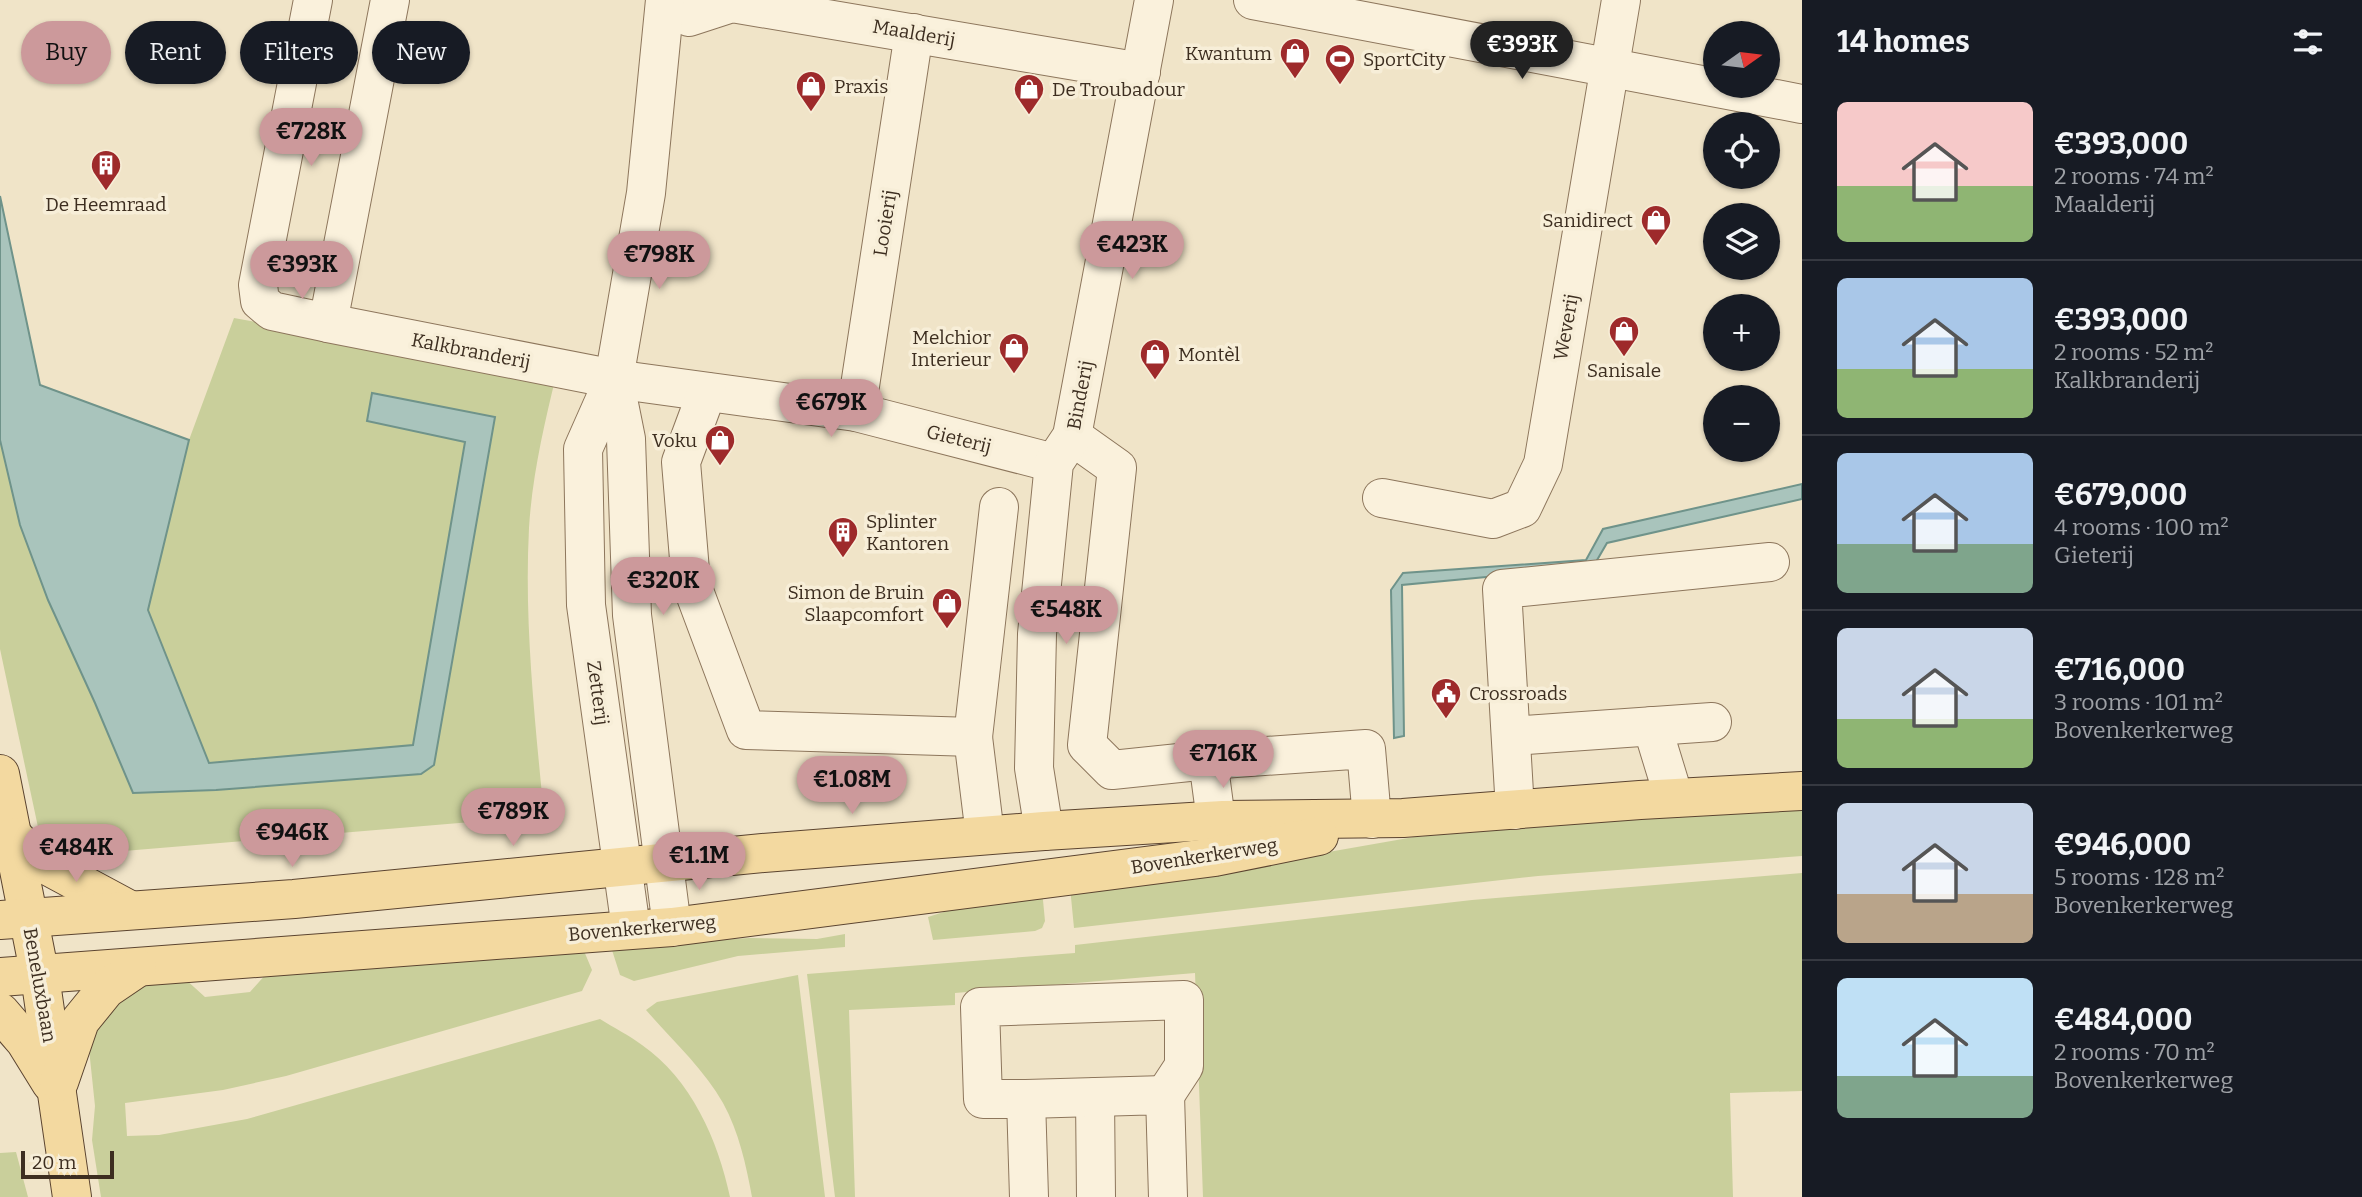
<!DOCTYPE html>
<meta charset="utf-8">
<style>
:root{--surface:#171b24;--page:#242831;--text:#f1f3f6;--muted:#9ea1a6;--line:#363941;--accent:#cc999b}
body{margin:0;font-family:Bitter,serif;background:var(--page);color:var(--text);height:100vh;display:flex;flex-direction:column;font-size:26px;white-space:nowrap}
*{box-sizing:border-box;margin:0}
p{font-size:23px;color:var(--muted)}
.icon{flex:none;width:38px;height:38px;fill:none;stroke:currentColor;stroke-width:2;stroke-linecap:round;stroke-linejoin:round}
.map{position:relative;flex:1;overflow:hidden}
.panel{display:flex;flex-direction:column;background:var(--surface);width:560px}
.panel>*{flex:none}
.guide{position:absolute;left:21px;top:21px;width:665px;height:63px;display:flex;gap:14px}
.needle{width:46px;rotate:76deg}
.fabs{position:absolute;left:1703px;top:21px;display:grid;gap:14px}
.fabs a{display:grid;place-items:center;width:77px;height:77px;border-radius:50%;background:var(--surface);box-shadow:0 2px 5px #0004;font-size:35px}
.scale{position:absolute;left:21px;bottom:18px;width:93px;box-sizing:border-box;padding-left:7px;border:4px solid #3d2e20;border-top:0;font-size:19px;line-height:24px;white-space:nowrap;color:#3d2e20;-webkit-text-stroke:5px #f7eed8;paint-order:stroke}
.price{position:absolute;translate:-50% -60px;padding:0 16px;border-radius:24px;background:var(--accent);color:#111;font-size:23px;line-height:46px;filter:drop-shadow(0 2px 4px #0008)}
.price::after{content:'';position:absolute;left:50%;top:42px;width:21px;height:16px;margin-left:-10px;background:inherit;clip-path:polygon(0 0,100% 0,50% 100%)}
.price.selected{background:#222;color:#fff}
ul{padding:0;list-style:none}
li{display:flex;align-items:center;gap:21px;height:175px;padding:0 35px}
li+li{border-top:2px solid var(--line)}
li span{display:grid;place-items:center;flex:none;width:196px;height:140px;border-radius:10px;color:#555}
li>.icon{margin-inline-start:auto}
span .icon{width:84px;height:84px;fill:#fffc;stroke-width:1}
li b{font-size:30px}
h2{display:flex;justify-content:space-between;align-items:center;height:84px;padding:0 35px;font-size:30px}
.tag{padding:0 24px;border-radius:32px;background:var(--surface);box-shadow:0 2px 5px #0004;font-size:24px;line-height:63px}
.tag.selected{background:var(--accent);color:#111}
main{display:flex;flex:1;min-height:0}
.map>svg:first-child{display:block}
.green{fill:#c9cf9b}
.water{fill:#a9c4bc;stroke:#6f938a;stroke-width:2}
.lines{fill:none;stroke-linecap:round;stroke-linejoin:round}
.minor-casing{stroke:#8d765c;stroke-width:40}
.major-casing{stroke:#5b4430;stroke-width:40}
.minor{stroke:#faf1dc;stroke-width:38}
.major{stroke:#f3d9a0;stroke-width:38}
.labels{text-anchor:middle;dominant-baseline:central;stroke-width:7;stroke-linejoin:round;paint-order:stroke}
.street-label{font-size:19px;fill:#3d2e20;stroke:#f7eed8}
.poi-label{font-size:19px;fill:#3d2e20;stroke:#f7eed8;text-anchor:start}
</style>
<main>
<div class="map">
<svg width="1802" height="1197" viewBox="0 0 1802 1197">
<rect width="100%" height="100%" fill="#f0e4c8"/>
<!-- green -->
<g class="green">
<path d="M234,318L556,376C544,425 532,477 529,528C524,624 535,720 544,816L88,854L58,844L38,827L0,649V440L20,525L48,600L95,703L133,793L421,774L465,441L413,745L209,763L148,610L189,440Z"/>
<path d="M1802,806V856L1538,876L1074,928L1070,887L1215,872L1414,837Z"/>
<path d="M1802,873V1091L1730,1093L1733,1197H1203L1195,973L955,993V1005L849,1010L855,1197H835L807,974L1075,953V945L1472,900Z"/>
<path d="M1042,890L1045,921L1042,928L1035,931L933,940L928,917L1004,893Z"/>
<path d="M845,934V947L738,956L634,981L620,975L611,947L749,938L817,939Z"/>
<path d="M584,951L592,970L582,991L286,1076L223,1090L125,1103L127,1136L159,1135L247,1119L600,1019C614,1028 629,1035 642,1045C691,1079 718,1140 730,1197H101L92,1140L95,1106L89,1049L96,1024L136,986L184,978L205,997L250,992L268,972Z"/>
<path d="M798,975L825,1197H752C746,1165 739,1132 723,1103C704,1069 672,1040 646,1010L657,1002Z"/>
<path d="M16,1152L28,1197H0V1153Z"/>
</g>
<!-- water -->
<g class="water">
<path d="M0,196L40,385L189,440L148,610L209,763L413,745L465,442L367,421L372,393L495,417L434,765L421,774L216,790L133,793L95,703L48,600L20,525L0,440Z"/>
<path d="M1802,484V499L1607,543L1593,567L1402,585L1404,736L1394,738L1391,590L1403,573L1586,560L1603,529Z"/>
</g>
<g class="lines">
<!-- minor casing -->
<g class="minor-casing">
<g id="minor">
<path d="M313,0L258,285L260,301L272,311L328,323"/>
<path d="M390,0L328,323L614,379L856,412L1054,463"/>
<path d="M1253,0L1802,104"/>
<path d="M689,17L732,3L1141,72"/>
<path d="M614,379L626,439L632,615L672,927"/>
<path d="M707,392L681,462L691,583L746,730L973,737L985,835"/>
<path d="M856,412L914,33"/>
<path d="M1072,436L1117,468L1087,745L1112,770L1208,760"/>
<path d="M1382,498L1493,519L1522,508L1543,464L1621,0"/>
<path d="M1652,726L1674,798"/>
<path d="M1511,736L1712,722"/>
<path d="M973,737L999,507"/>
<path d="M1515,810L1502,589L1770,562"/>
<path d="M1216,820L1208,760L1366,749L1372,819"/>
<path d="M1044,831L1034,768L1037,634L1054,463L1072,436L1154,0"/>
<path d="M631,929L586,605L583,449L614,379L646,193L665,0"/>
<path d="M1095,1097L1096,1197"/>
<path d="M1026,1099H983L980,1007L1184,1000V1066L1165,1095"/>
<path d="M1029,1197L1026,1099L1165,1095L1168,1197"/>
</g>
</g>
<!-- major casing -->
<g class="major-casing">
<g id="major">
<path d="M0,774L40,976L72,1197"/>
<path d="M14,837L35,859L128,909"/>
<path d="M0,920L294,899L763,853L1044,831L1223,820L1403,818L1640,800L1802,791"/>
<path d="M0,977L672,927L1215,857L1319,836"/>
<path d="M0,1012L25,1041L51,1083"/>
<path d="M59,1082L80,1021L106,989L137,968"/>
</g>
</g>
<!-- minor -->
<use href="#minor" class="minor"/>
<!-- major -->
<use href="#major" class="major"/>
</g>
<!-- icons -->
<defs>
<g id="shop-pin" transform="scale(1.575)"><path d="M0 17L-7.5 6A9.5 9.5 0 1 1 7.5 6Z" fill="#9e2a2b" stroke="#f7eed8"/><path d="M-5-2.5h2.3a2.7 3.5 0 0 1 5.4 0H5L5.5 6h-11ZM-1.5-2.5h3a1.5 2.3 0 0 0-3 0Z" fill="#fff"/></g>
<g id="stadium-pin" transform="scale(1.575)"><path d="M0 17L-7.5 6A9.5 9.5 0 1 1 7.5 6Z" fill="#9e2a2b" stroke="#f7eed8"/><path d="M0-5a6.5 5 0 1 0 0 10a6.5 5 0 1 0 0-10ZM-3.5-1.8h7v3.6h-7Z" fill="#fff"/></g>
<g id="building-pin" transform="scale(1.575)"><path d="M0 17L-7.5 6A9.5 9.5 0 1 1 7.5 6Z" fill="#9e2a2b" stroke="#f7eed8"/><path d="M-4-6H4V6H1V3H-1V6H-4ZM-2.5-4.3h1.7v1.8h-1.7ZM.8-4.3h1.7v1.8H.8ZM-2.5-1h1.7V.8h-1.7ZM.8-1h1.7V.8H.8Z" fill="#fff"/></g>
<g id="civic-pin" transform="scale(1.575)"><path d="M0 17L-7.5 6A9.5 9.5 0 1 1 7.5 6Z" fill="#9e2a2b" stroke="#f7eed8"/><path d="M-.6-6.5H3V-4.5H.6V-3L4-1V1h2V6H-6V1h2V-1L-.6-3ZM-1.2 2.5V6h2.4V2.5Z" fill="#fff"/></g>
</defs>
<g fill-rule="evenodd">
<use href="#shop-pin" x="1295" y="53"/>
<use href="#stadium-pin" x="1340" y="59"/>
<use href="#shop-pin" x="811" y="86"/>
<use href="#shop-pin" x="1029" y="89"/>
<use href="#building-pin" x="106" y="165"/>
<use href="#shop-pin" x="1656" y="220"/>
<use href="#shop-pin" x="1624" y="331"/>
<use href="#shop-pin" x="1014" y="348"/>
<use href="#shop-pin" x="1155" y="354"/>
<use href="#shop-pin" x="720" y="440"/>
<use href="#building-pin" x="843" y="532"/>
<use href="#shop-pin" x="947" y="603"/>
<use href="#civic-pin" x="1446" y="693"/>
</g>
<g class="labels">
<!-- street labels -->
<g class="street-label">
<text transform="translate(914 33) rotate(10)">Maalderij</text>
<text transform="translate(885 223) rotate(-81)">Looierij</text>
<text transform="translate(1566 327) rotate(-80)">Weverij</text>
<text transform="translate(471 351) rotate(11)">Kalkbranderij</text>
<text transform="translate(1080 395) rotate(-79)">Binderij</text>
<text transform="translate(959 439) rotate(14)">Gieterij</text>
<text transform="translate(598 693) rotate(82)">Zetterij</text>
<text transform="translate(1204 856) rotate(-9)">Bovenkerkerweg</text>
<text transform="translate(642 928) rotate(-5)">Bovenkerkerweg</text>
<text transform="translate(40 985) rotate(80)">Beneluxbaan</text>
</g>
<!-- poi labels -->
<g class="poi-label">
<text x="1272" y="53" text-anchor="end">Kwantum</text>
<text x="1363" y="59">SportCity</text>
<text x="834" y="86">Praxis</text>
<text x="1052" y="89">De Troubadour</text>
<text x="106" y="204" text-anchor="middle">De Heemraad</text>
<text x="1633" y="220" text-anchor="end">Sanidirect</text>
<text x="991" y="337" text-anchor="end">Melchior<tspan x="991" dy="22">Interieur</tspan></text>
<text x="1178" y="354">Montèl</text>
<text x="1624" y="370" text-anchor="middle">Sanisale</text>
<text x="697" y="440" text-anchor="end">Voku</text>
<text x="866" y="521">Splinter<tspan x="866" dy="22">Kantoren</tspan></text>
<text x="924" y="592" text-anchor="end">Simon de Bruin<tspan x="924" dy="22">Slaapcomfort</tspan></text>
<text x="1469" y="693">Crossroads</text>
</g>
</g>
</svg>
<div class="fabs">
<a><svg class="needle" viewBox="-14 -14 28 28"><path d="M0-13l5 13h-10z" fill="#e53935"/><path d="M0 13l5-13h-10z" fill="#9ea1a6"/></svg></a>
<a><svg class="icon" aria-label="locate" viewBox="0 0 24 24"><circle cx="12" cy="12" r="6"/><path d="M12 2v4M12 18v4M2 12h4M18 12h4"/></svg></a>
<a><svg class="icon" aria-label="layers" viewBox="0 0 24 24"><path d="M12 4l9 5-9 5-9-5zM3 14l9 5 9-5"/></svg></a>
<a>+</a>
<a>−</a>
</div>
<div class="scale">20 m</div>
<b class="price selected" style="left:1522px;top:81px">€393K</b>
<b class="price" style="left:311px;top:168px">€728K</b>
<b class="price" style="left:1132px;top:281px">€423K</b>
<b class="price" style="left:659px;top:291px">€798K</b>
<b class="price" style="left:302px;top:301px">€393K</b>
<b class="price" style="left:831px;top:439px">€679K</b>
<b class="price" style="left:663px;top:617px">€320K</b>
<b class="price" style="left:1066px;top:646px">€548K</b>
<b class="price" style="left:1223px;top:790px">€716K</b>
<b class="price" style="left:852px;top:816px">€1.08M</b>
<b class="price" style="left:513px;top:848px">€789K</b>
<b class="price" style="left:292px;top:869px">€946K</b>
<b class="price" style="left:76px;top:884px">€484K</b>
<b class="price" style="left:699px;top:892px">€1.1M</b>
<div class="guide">
<a class="tag selected">Buy</a>
<a class="tag">Rent</a>
<a class="tag">Filters</a>
<a class="tag">New</a>
</div>
</div>
<section class="panel">
<h2>14 homes<svg class="icon" aria-label="filters" viewBox="0 0 24 24"><path d="M4 7h16M4 17h16"/><circle cx="9" cy="7" r="2"/><circle cx="15" cy="17" r="2"/></svg></h2>
<ul>
<li><span style="background:linear-gradient(#f6c9c9 60%,#8fb573 0)"><svg class="icon" aria-label="home" viewBox="0 0 24 24"><path d="M3 11l9-7 9 7M6 9v11h12V9"/></svg></span><div><b>€393,000</b><p>2 rooms · 74 m²</p><p>Maalderij</p></div></li>
<li><span style="background:linear-gradient(#a9c7e8 65%,#8fb573 0)"><svg class="icon" aria-label="home" viewBox="0 0 24 24"><path d="M3 11l9-7 9 7M6 9v11h12V9"/></svg></span><div><b>€393,000</b><p>2 rooms · 52 m²</p><p>Kalkbranderij</p></div></li>
<li><span style="background:linear-gradient(#a9c7e8 65%,#7fa58c 0)"><svg class="icon" aria-label="home" viewBox="0 0 24 24"><path d="M3 11l9-7 9 7M6 9v11h12V9"/></svg></span><div><b>€679,000</b><p>4 rooms · 100 m²</p><p>Gieterij</p></div></li>
<li><span style="background:linear-gradient(#c9d6e8 65%,#8fb573 0)"><svg class="icon" aria-label="home" viewBox="0 0 24 24"><path d="M3 11l9-7 9 7M6 9v11h12V9"/></svg></span><div><b>€716,000</b><p>3 rooms · 101 m²</p><p>Bovenkerkerweg</p></div></li>
<li><span style="background:linear-gradient(#c9d6e8 65%,#b9a48a 0)"><svg class="icon" aria-label="home" viewBox="0 0 24 24"><path d="M3 11l9-7 9 7M6 9v11h12V9"/></svg></span><div><b>€946,000</b><p>5 rooms · 128 m²</p><p>Bovenkerkerweg</p></div></li>
<li><span style="background:linear-gradient(#bfe0f5 70%,#7fa58c 0)"><svg class="icon" aria-label="home" viewBox="0 0 24 24"><path d="M3 11l9-7 9 7M6 9v11h12V9"/></svg></span><div><b>€484,000</b><p>2 rooms · 70 m²</p><p>Bovenkerkerweg</p></div></li>
</ul>
</section>
</main>
